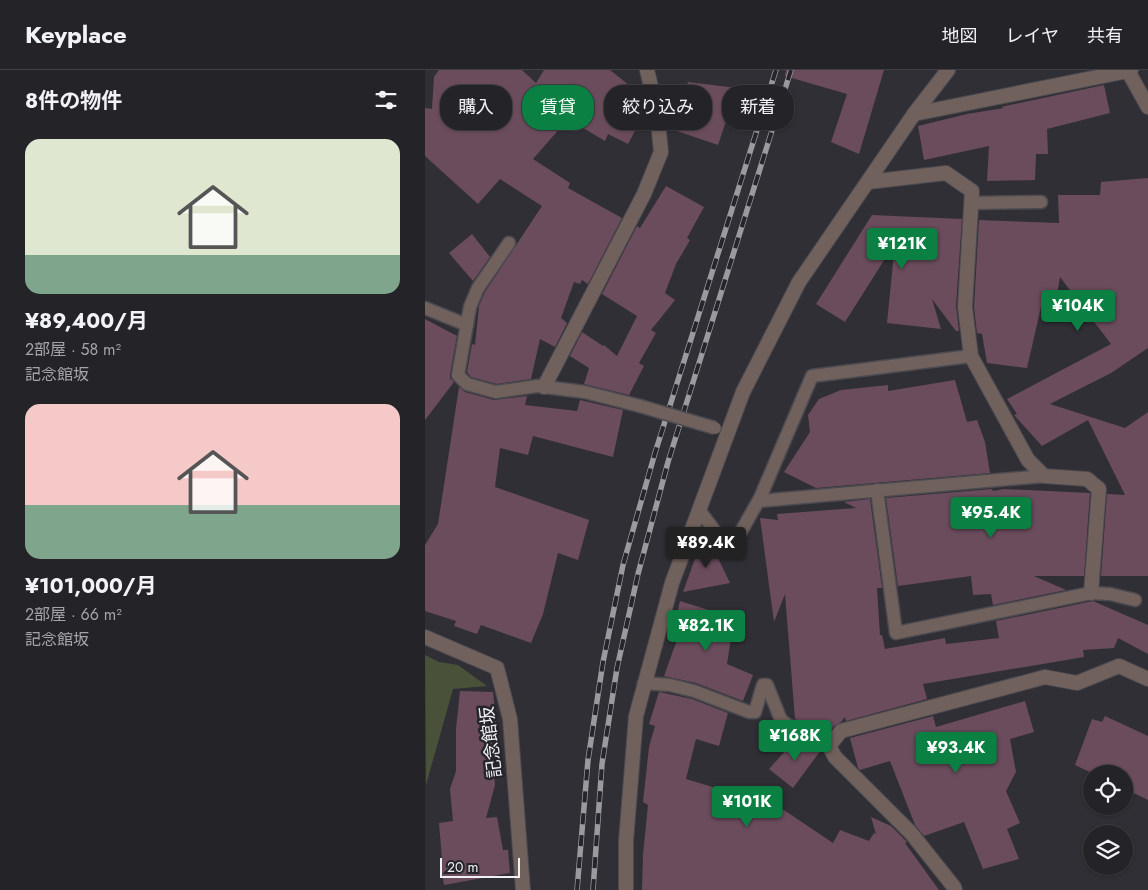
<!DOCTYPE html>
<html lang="ja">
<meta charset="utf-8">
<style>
:root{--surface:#242328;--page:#302f34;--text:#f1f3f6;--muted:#a3a4a8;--line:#414045;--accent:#0b8043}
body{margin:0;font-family:Jost,"Noto Sans JP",sans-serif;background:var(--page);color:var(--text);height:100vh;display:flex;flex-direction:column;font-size:19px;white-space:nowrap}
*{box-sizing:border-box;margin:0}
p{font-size:16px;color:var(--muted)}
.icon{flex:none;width:28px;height:28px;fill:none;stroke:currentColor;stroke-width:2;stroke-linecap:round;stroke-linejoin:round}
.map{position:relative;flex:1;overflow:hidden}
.sheet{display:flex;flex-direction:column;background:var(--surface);width:425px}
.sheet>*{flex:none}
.guide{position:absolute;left:15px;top:15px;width:475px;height:45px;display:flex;gap:10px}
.buttons{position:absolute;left:658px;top:695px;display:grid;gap:10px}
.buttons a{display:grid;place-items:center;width:50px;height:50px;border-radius:50%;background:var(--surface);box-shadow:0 1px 4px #0004,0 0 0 1px var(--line);font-size:25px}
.scale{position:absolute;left:15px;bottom:12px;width:80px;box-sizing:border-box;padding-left:5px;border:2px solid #f0eff3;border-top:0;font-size:14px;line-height:18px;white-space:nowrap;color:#f0eff3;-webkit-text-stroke:4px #26252b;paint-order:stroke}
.price{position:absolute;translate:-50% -42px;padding:0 11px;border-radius:5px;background:var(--accent);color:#fff;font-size:16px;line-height:32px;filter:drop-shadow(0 1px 2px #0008)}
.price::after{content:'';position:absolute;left:50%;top:30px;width:15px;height:11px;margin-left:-8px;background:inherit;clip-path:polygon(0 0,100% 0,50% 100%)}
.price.active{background:#222;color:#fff}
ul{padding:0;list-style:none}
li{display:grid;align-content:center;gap:10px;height:265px;padding:0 25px}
li span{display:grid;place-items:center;height:155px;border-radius:15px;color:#555}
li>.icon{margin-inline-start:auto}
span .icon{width:90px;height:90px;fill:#fffc;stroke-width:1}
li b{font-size:21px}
h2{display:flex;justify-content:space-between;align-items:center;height:60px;padding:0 25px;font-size:21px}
.tag{padding:0 18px;border-radius:20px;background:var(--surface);box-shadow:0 1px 4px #0004,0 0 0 1px var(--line);font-size:18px;line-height:45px}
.tag.active{background:var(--accent);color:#fff}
header{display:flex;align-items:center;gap:30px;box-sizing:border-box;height:70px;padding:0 25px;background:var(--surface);border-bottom:1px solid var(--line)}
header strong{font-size:24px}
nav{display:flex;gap:28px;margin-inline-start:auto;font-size:18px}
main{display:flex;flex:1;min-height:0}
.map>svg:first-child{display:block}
.green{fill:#4a5139}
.building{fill:#6b4c5d}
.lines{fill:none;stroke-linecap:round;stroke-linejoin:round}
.service-casing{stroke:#4b4a50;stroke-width:15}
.minor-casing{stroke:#4b4a50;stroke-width:16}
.tertiary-casing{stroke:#4b4a50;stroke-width:16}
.service{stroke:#71615d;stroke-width:12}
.minor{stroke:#71615d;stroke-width:14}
.tertiary{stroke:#71615d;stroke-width:14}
.rail-casing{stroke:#9b9a9e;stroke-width:5.5}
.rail{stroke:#26252b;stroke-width:4;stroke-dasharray:11;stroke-linecap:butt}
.service-bridge-casing{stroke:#4b4a50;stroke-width:15;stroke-linecap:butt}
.service-bridge{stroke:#71615d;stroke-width:12}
.labels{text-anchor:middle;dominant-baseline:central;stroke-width:5;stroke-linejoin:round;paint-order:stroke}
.street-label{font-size:18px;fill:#f0eff3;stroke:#26252b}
</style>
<header>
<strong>Keyplace</strong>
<nav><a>地図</a><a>レイヤ</a><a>共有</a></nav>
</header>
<main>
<section class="sheet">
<h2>8件の物件<svg class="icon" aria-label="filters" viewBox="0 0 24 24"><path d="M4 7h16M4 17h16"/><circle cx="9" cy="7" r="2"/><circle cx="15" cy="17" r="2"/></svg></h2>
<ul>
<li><span style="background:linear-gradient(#dfe7d0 75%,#7fa58c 0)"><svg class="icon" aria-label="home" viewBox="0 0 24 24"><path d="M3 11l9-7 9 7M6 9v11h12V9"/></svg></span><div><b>¥89,400/月</b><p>2部屋 · 58 m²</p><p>記念館坂</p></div></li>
<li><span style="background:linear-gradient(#f6c9c9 65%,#7fa58c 0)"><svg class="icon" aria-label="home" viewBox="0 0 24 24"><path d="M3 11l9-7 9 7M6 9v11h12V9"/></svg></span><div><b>¥101,000/月</b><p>2部屋 · 66 m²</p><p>記念館坂</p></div></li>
</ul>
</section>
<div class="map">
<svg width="723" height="820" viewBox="0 0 723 820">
<rect width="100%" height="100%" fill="#302f35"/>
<!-- green -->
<path class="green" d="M0,585L14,592L33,595L62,616L28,619L1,715Z"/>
<!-- building -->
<g class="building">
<path d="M14,0H97L111,13L119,0H185L210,20L221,34L222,38L203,74L183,64L180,71L143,49L108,89L145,113L143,118L197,148L163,214L157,210L155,214L149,212L136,248L142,253L130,277L115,269L106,309L72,314L46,307L42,302L47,274L50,275L54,236L60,222L117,136L75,109L53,134L0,86V38L7,39L9,7Z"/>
<path d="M361,0H459L434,84L406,72L422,24L360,6Z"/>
<path d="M263,12L312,18L293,75L249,60L254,24L259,25Z"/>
<path d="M679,15L685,43L622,59L623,84H611L610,110L562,111L564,76L499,90L493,56L542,44L579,38L576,37Z"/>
<path d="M723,108V278L686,303L625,334L700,358L723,342V506H676L682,424L700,425L663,350L617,376L589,345L592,344L582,329L686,274L635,207L629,242L616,237L602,298L562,293L557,264L552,263L549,237L554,150L634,153L633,125H675L676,112Z"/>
<path d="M241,116L279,137L262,168L265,170L251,194L240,223L250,230L226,260L231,263L214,293L219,296L204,325L159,314L164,298L145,286L157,262L178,276L179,275L192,286L212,246L177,224L212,156L215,158Z"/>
<path d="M447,145L537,149L531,236L534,261H531L507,229L516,259L462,253L470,173L420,252L391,234Z"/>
<path d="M47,164L65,187L48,211L24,183Z"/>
<path d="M0,249L32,266L25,304V308L29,312L0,350Z"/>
<path d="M530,310L542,352L552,350L560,372L565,403L391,418L359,402L385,362L383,345L394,329L416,320L463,315V321Z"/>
<path d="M34,317L40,322L69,330L102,326L100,335L152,341L155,330L198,340L188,387L108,366L103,385L75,378L70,417L164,450L153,490L133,483L118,544L106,573L56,555L52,564L29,556L31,551L0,541V475L13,454Z"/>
<path d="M567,419L568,421L579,419L665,423L659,506H609L641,520L568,535L566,524L548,525L546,506L473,516L461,428Z"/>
<path d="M445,429L457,518H452L455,565H457L460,579L520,568L521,574L574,568L571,551L668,531L723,555V584L693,568L689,578L658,580L659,587L498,614L502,629L421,651L420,647L416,652L409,656L402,665L392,659L370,649L360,524L349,552L335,448L353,450L352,444L431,438L419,432Z"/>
<path d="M280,461L305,513L258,522Z"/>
<path d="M255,531L309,548L302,594L328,605L318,631L271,613L239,606L253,567L247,566Z"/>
<path d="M35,621L68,622L72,660H66L70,715L61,748L72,747L78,780H83L85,803L19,815L15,789H17L14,753L28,751L25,719L31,701V659Z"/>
<path d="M234,622L267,629L303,643L294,676L271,669L261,709L324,728L359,740L408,773L415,760L444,771L449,763L451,764L446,747L466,756L482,772L480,773L514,820H217L218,785L223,735L218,732L224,677L230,656L224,654Z"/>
<path d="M600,631L609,662L585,669L591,702L581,721L595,753L582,759L594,789L558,799L539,752L499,766L490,755L465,691L435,700L433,698L425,668L508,646L511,657Z"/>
<path d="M680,646L723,666V730L699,718V704H669L650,695L667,649L677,652Z"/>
<path d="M371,667L385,673L396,680L368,718L344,699L371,669Z"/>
</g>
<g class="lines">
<!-- service casing -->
<g class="service-casing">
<g id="service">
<path d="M546,133L616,132"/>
<path d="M84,173L53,218L45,237L33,305L42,314L71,322L112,316L160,322L215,336"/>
<path d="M0,238L42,255"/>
<path d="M452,420L471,563L666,523L685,524L710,530"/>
<path d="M334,431L619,406"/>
<path d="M274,440L305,481L335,428L387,306L546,286"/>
<path d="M219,613L245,615L269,621L324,642H330L338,615H342L356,650L363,655L389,666L404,676"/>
</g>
</g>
<!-- minor casing -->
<g class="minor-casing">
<g id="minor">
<path d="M489,44L703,1L723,37"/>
<path d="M443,112L521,103L547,121L540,237L546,286L603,390L619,406L662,409L674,419L666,523"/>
<path d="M119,317L219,124L236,82L232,41L222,0"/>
<path d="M0,567L72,598L85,649L98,820"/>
<path d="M201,820V771L211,646L247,513L318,322L374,212L489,44L523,0"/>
<path d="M530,820L529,817L486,763L410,687L404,676L416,661L620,607L652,613L694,596L723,609"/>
</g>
</g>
<!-- tertiary casing -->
<g class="tertiary-casing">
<path id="tertiary" d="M703,1L706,0"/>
</g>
<!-- service -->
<use href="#service" class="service"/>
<!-- minor -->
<use href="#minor" class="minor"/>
<!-- tertiary -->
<use href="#tertiary" class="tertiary"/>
<!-- rail casing -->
<g class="rail-casing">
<g id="rail">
<path d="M152,820L163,690L178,592L198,495L230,383L351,0"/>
<path d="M168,820L177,694L192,598L213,504L243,392L366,0"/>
</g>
</g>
<!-- rail -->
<use href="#rail" class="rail"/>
<!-- service-bridge casing -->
<g class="service-bridge-casing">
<path id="service-bridge" d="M215,336L290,358"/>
</g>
<!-- service-bridge -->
<use href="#service-bridge" class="service-bridge"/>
</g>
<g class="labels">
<!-- street labels -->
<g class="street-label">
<text transform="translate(66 672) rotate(-97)">記念館坂</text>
</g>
</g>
</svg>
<div class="buttons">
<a><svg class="icon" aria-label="locate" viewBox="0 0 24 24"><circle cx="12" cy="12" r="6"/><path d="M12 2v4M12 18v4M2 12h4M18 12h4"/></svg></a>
<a><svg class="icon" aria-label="layers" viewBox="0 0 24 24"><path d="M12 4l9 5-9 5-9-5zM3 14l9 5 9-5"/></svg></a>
</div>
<div class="scale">20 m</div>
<b class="price" style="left:477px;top:200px">¥121K</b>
<b class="price" style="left:653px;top:262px">¥104K</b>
<b class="price" style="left:566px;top:469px">¥95.4K</b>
<b class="price active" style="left:281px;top:499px">¥89.4K</b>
<b class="price" style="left:281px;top:582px">¥82.1K</b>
<b class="price" style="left:370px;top:692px">¥168K</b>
<b class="price" style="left:531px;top:704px">¥93.4K</b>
<b class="price" style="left:322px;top:758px">¥101K</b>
<div class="guide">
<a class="tag">購入</a>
<a class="tag active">賃貸</a>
<a class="tag">絞り込み</a>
<a class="tag">新着</a>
</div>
</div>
</main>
